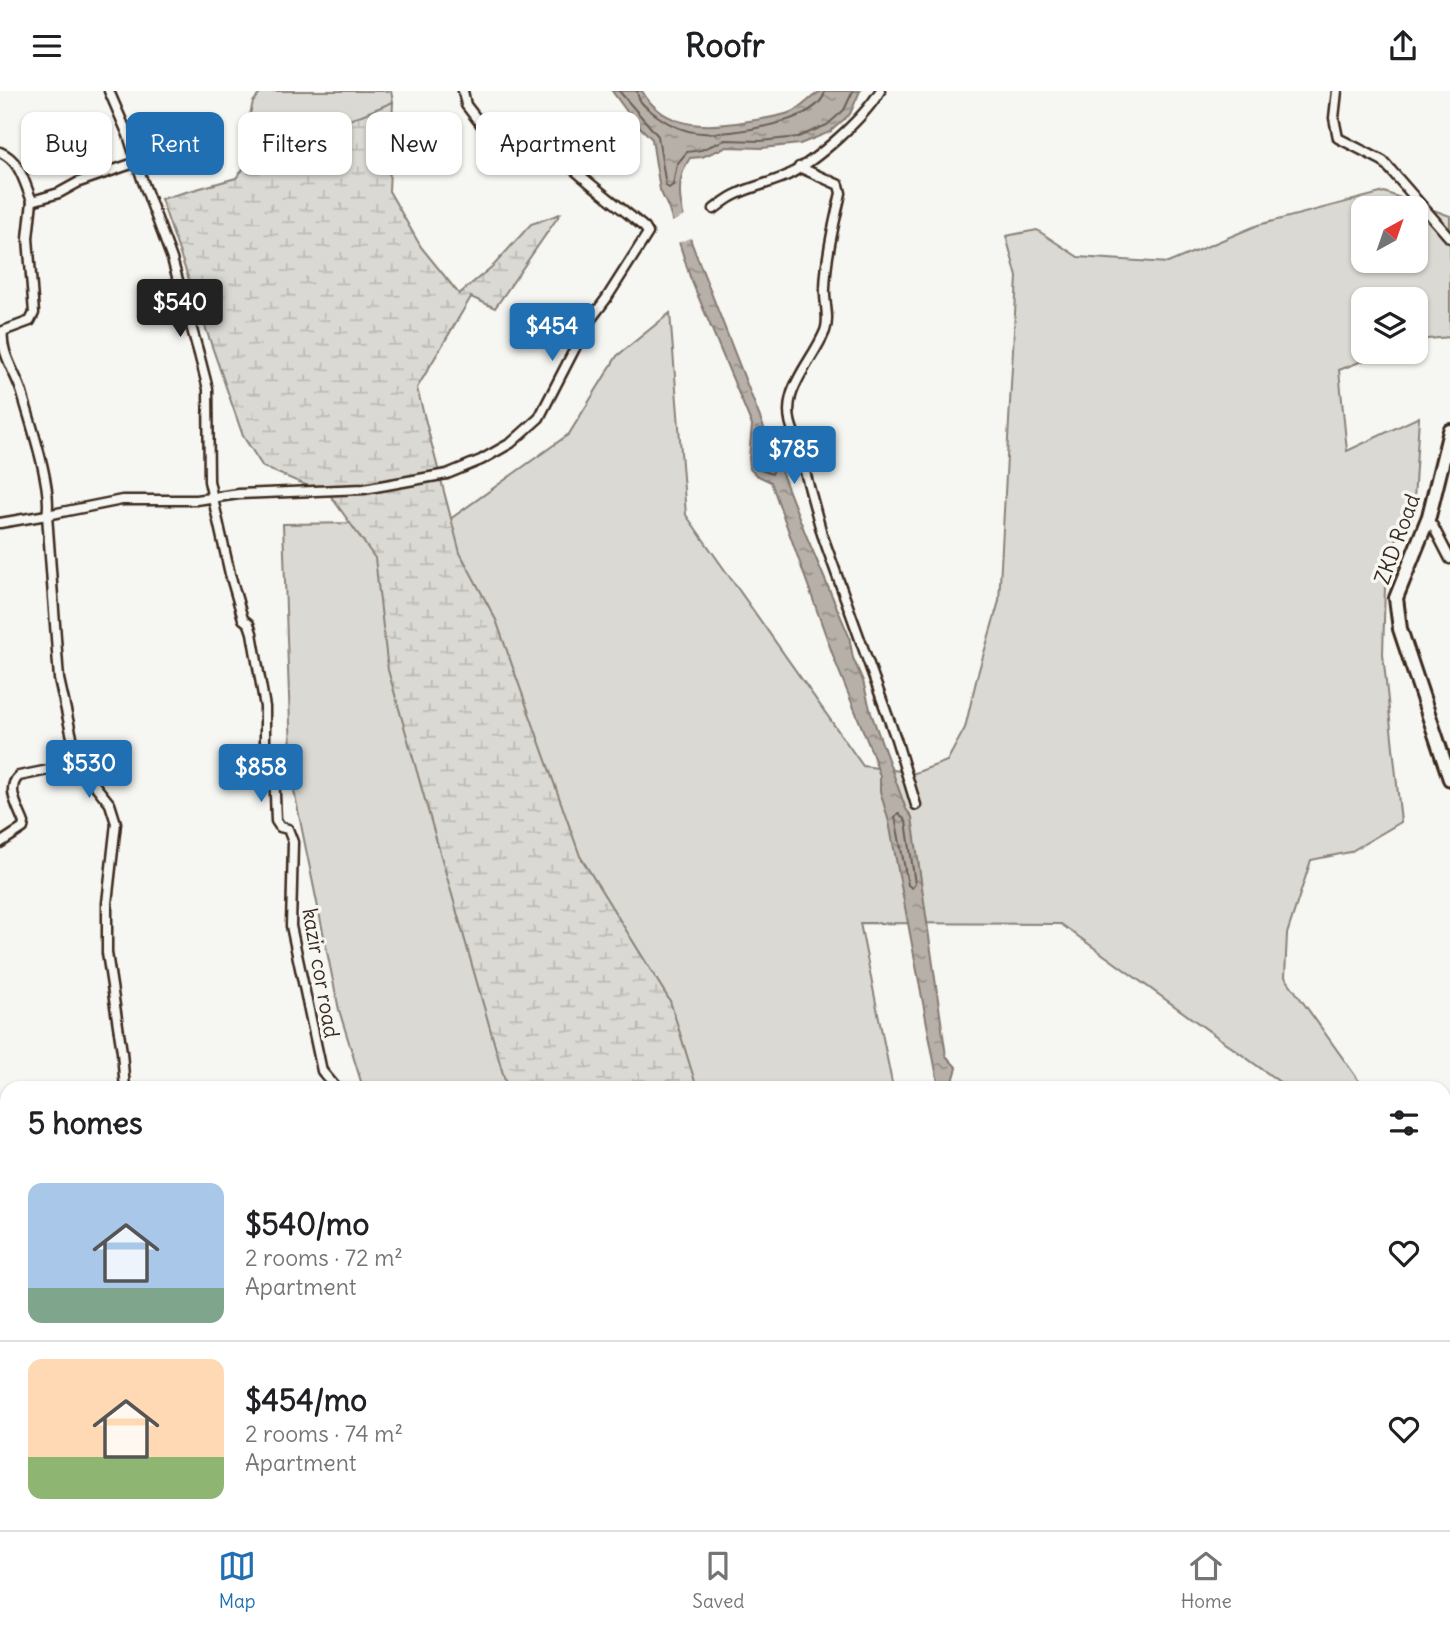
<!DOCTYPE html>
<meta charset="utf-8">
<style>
:root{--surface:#fff;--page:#f6f6f6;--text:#202124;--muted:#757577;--line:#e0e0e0;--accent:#1f6fb2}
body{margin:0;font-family:Delius,sans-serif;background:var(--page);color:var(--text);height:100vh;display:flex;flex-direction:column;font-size:26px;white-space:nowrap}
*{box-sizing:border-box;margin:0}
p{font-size:23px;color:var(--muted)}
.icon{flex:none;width:38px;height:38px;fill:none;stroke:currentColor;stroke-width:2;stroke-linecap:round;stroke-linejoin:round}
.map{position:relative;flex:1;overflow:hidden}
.drawer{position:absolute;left:0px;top:990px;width:1451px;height:450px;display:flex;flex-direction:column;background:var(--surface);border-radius:21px 21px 0 0;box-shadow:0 2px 5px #0004}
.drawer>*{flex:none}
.banner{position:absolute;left:21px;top:21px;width:700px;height:63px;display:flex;gap:14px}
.needle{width:46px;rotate:40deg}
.controls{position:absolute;left:1351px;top:105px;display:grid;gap:14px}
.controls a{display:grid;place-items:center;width:77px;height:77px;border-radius:14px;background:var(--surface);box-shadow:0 2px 5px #0004;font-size:35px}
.price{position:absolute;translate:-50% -60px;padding:0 16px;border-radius:7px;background:var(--accent);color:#fff;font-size:23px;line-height:46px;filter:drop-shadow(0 2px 4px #0008)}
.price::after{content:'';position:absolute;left:50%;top:42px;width:21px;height:16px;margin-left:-10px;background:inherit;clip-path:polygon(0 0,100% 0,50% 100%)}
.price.current{background:#222;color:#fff}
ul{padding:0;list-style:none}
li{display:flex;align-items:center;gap:21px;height:175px;padding:0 28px}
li+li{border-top:2px solid var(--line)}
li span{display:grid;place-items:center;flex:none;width:196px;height:140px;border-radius:14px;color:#555}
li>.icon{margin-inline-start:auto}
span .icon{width:84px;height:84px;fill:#fffc;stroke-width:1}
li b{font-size:30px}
h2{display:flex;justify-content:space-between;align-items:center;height:84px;padding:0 28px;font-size:30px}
.chip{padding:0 24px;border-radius:14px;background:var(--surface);box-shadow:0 2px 5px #0004;font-size:24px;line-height:63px}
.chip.current{background:var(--accent);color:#fff}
header{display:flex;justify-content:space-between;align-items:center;height:91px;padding:0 28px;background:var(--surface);font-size:32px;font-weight:800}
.tab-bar{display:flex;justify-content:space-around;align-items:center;height:98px;border-top:2px solid var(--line);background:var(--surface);font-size:19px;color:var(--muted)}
.tab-bar a{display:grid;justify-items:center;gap:4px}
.tab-bar .current{color:var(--accent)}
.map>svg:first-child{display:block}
.green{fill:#dad9d3;stroke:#8a8278;stroke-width:2;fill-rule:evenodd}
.wetland{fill:url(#wetland-marsh);stroke:#8a8278;stroke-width:2}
.water{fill:url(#water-ripples);stroke:#857a71;stroke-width:2}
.pier{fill:#f6f6f2}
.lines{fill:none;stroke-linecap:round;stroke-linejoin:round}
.shore{stroke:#6c6056;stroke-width:2}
.minor-casing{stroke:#3b2a1e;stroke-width:13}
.primary-casing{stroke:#3b2a1e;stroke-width:18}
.minor{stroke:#f6f6f2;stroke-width:8}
.primary{stroke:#f6f6f2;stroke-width:12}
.labels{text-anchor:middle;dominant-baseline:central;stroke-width:7;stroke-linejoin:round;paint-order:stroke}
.street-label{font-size:21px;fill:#3b2a1e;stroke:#f6f6f2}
</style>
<header><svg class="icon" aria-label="menu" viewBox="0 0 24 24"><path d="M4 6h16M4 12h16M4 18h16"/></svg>Roofr<svg class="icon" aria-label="share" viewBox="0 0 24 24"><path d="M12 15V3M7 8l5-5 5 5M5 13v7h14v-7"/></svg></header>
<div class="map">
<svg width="1450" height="1439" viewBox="0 0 1450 1439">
<defs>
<pattern id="wetland-marsh" width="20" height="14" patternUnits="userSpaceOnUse" patternTransform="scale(1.75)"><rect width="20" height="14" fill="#dad9d3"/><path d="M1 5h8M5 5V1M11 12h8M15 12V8" fill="none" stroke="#bcbab5"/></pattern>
<pattern id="water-ripples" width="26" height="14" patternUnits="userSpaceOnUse" patternTransform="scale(1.75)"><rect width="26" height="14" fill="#b6b0a9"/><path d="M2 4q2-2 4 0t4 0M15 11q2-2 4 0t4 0" fill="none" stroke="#958f89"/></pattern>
</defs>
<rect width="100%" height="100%" fill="#f6f6f2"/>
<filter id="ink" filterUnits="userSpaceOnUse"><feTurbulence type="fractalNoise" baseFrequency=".0143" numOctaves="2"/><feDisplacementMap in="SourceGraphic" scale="14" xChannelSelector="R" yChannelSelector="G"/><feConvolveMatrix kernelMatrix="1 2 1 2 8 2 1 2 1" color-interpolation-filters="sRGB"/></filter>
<g filter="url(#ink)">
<!-- green -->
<g class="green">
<path d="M262,0H391L393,11L329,41L267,63L242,56L253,11Z"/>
<path d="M1384,101L1450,125V246L1416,249V208H1363V261H1386L1339,279L1347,360L1419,326L1413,426L1386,462L1383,563L1401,731L1350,761L1311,769L1287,843L1285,886L1364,997H1288L1061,833L860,832L893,997H363L339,919L292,690L283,433L446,431L569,343L617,265L670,222L686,424L863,675L915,682L947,670L965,637L977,586L999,510L1017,186L1006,145L1037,139L1078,166L1168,172L1258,134ZM1363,117H1416V170H1363Z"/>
<path d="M325,1433H986L987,1439H324Z"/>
</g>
<!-- wetland -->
<g class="wetland">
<path d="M393,11L389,100L421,156L459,203L494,174L531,133L560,123L495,217L471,206L417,297L460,462L496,529L580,765L670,910L697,997H507L388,579L375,467L330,404L263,376L243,345L161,108L236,87L258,60L267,63Z"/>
<path d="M0,1043H7V1433H25L26,1439H0Z"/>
<path d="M602,1433H780L781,1439H603Z"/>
</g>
<!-- water -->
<path class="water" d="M612,0H642C665,40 710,37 749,30C763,28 778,26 792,21C802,17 814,2 822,0C833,0 849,0 860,0L850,23L830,41L800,53L762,57L726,56L702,66L690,67C671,93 683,125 692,153L806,444L849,545L853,567L863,590L871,622L906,718L912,726L946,965L957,977L953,990L954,997H939L889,731L880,700V685L871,659L835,570L771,391L756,384L750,378L749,367L752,334L690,186L668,116L660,99L652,48L634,30Z"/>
<!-- pier -->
<path class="pier" d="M687,124L693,146L675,153L668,133Z"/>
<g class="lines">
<!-- shore -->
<g class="shore">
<path d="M619,0L658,45L666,95L669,97L673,94L677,73L687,61L701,59L725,49L761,50L798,46L827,34L844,19L853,0"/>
<path d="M637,0C638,10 644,15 652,21C667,33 683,41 702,42C727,45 821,31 825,0"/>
<path d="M760,350L764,352L774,378L772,383L761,379L757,374L758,353Z"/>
<path d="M898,722L906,730L915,793L912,797L908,794L895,726Z"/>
</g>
<!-- minor casing -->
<g class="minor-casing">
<g id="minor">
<path d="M109,0L128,44L142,88L172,168L199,263L208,298L209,390L230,483L243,528L249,533L252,542L265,616V654L274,678L276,730L280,736L288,738L293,751L291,835L322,980L337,998"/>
<path d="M1337,0L1334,27L1338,47L1383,70L1450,147"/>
<path d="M0,61C20,69 24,91 32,110L59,102L79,91L137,71"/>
<path d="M799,76L839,94L841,102C834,133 826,165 825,198C824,211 830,227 825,240C810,276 775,303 795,344L822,443L896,648L916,714"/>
<path d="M32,110L28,147L34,222L30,230L3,240C0,262 16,282 22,302C30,330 53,398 47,424L122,409H196L239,403L364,398L447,383L481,369L511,352L539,327L588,232L606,208L648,142L645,137C608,105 573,83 541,45L529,44L500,55L497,54L466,14L463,0"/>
<path d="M714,118C721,113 729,106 737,103C753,95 772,92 788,84C817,69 863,28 880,0"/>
<path d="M1427,428L1433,435L1450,468"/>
<path d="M0,432L47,424L59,588L78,673L110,713L116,732L107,812V862L122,961L125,998"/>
<path d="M0,752L23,737L24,732C19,718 5,697 19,685L78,673"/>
<path d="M122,1433V1439"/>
<path d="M1219,1433L1227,1439"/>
<path d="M297,1439L299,1433"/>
</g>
</g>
<!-- primary casing -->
<g class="primary-casing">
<path id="primary" d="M1450,340L1429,425L1396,507L1400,538L1450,688"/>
</g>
<!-- minor -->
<use href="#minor" class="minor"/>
<!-- primary -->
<use href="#primary" class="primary"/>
</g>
</g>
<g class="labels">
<!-- street labels -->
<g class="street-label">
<text transform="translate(1397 448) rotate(-70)">ZKD Road</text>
<text transform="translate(321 882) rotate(80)">kazir cor road</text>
</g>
</g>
</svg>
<div class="controls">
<a><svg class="needle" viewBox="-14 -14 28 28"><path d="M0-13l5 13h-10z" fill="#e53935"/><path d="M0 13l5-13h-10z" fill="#757577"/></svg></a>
<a><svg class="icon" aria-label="layers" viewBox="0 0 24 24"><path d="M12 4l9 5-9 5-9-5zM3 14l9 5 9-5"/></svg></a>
</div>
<b class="price current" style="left:180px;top:248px">$540</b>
<b class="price" style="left:552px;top:272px">$454</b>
<b class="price" style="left:794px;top:395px">$785</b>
<b class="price" style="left:89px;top:709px">$530</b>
<b class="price" style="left:261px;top:713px">$858</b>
<div class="banner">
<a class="chip">Buy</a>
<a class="chip current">Rent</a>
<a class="chip">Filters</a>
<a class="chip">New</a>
<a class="chip">Apartment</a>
</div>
<section class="drawer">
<h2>5 homes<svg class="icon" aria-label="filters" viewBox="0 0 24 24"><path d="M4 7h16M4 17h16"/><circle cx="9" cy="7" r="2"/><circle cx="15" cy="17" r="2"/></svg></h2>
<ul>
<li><span style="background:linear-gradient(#a9c7e8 75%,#7fa58c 0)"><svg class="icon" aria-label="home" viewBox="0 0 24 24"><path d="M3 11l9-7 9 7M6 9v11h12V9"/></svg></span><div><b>$540/mo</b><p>2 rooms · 72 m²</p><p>Apartment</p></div><svg class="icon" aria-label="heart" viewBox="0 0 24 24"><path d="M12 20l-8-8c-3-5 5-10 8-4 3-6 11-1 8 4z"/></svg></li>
<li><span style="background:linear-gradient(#ffd9b3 70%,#8fb573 0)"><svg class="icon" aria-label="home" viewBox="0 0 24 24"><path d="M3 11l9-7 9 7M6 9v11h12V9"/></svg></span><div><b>$454/mo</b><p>2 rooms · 74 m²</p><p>Apartment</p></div><svg class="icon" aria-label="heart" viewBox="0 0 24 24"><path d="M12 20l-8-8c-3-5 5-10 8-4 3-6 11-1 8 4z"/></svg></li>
</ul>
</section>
</div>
<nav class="tab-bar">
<a class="current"><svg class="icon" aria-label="map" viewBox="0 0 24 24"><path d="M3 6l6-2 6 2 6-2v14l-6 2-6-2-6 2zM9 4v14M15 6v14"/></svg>Map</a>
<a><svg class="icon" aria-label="saved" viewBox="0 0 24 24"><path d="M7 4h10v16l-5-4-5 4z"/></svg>Saved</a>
<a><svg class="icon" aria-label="home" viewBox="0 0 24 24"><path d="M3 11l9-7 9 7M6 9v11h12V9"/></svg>Home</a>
</nav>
